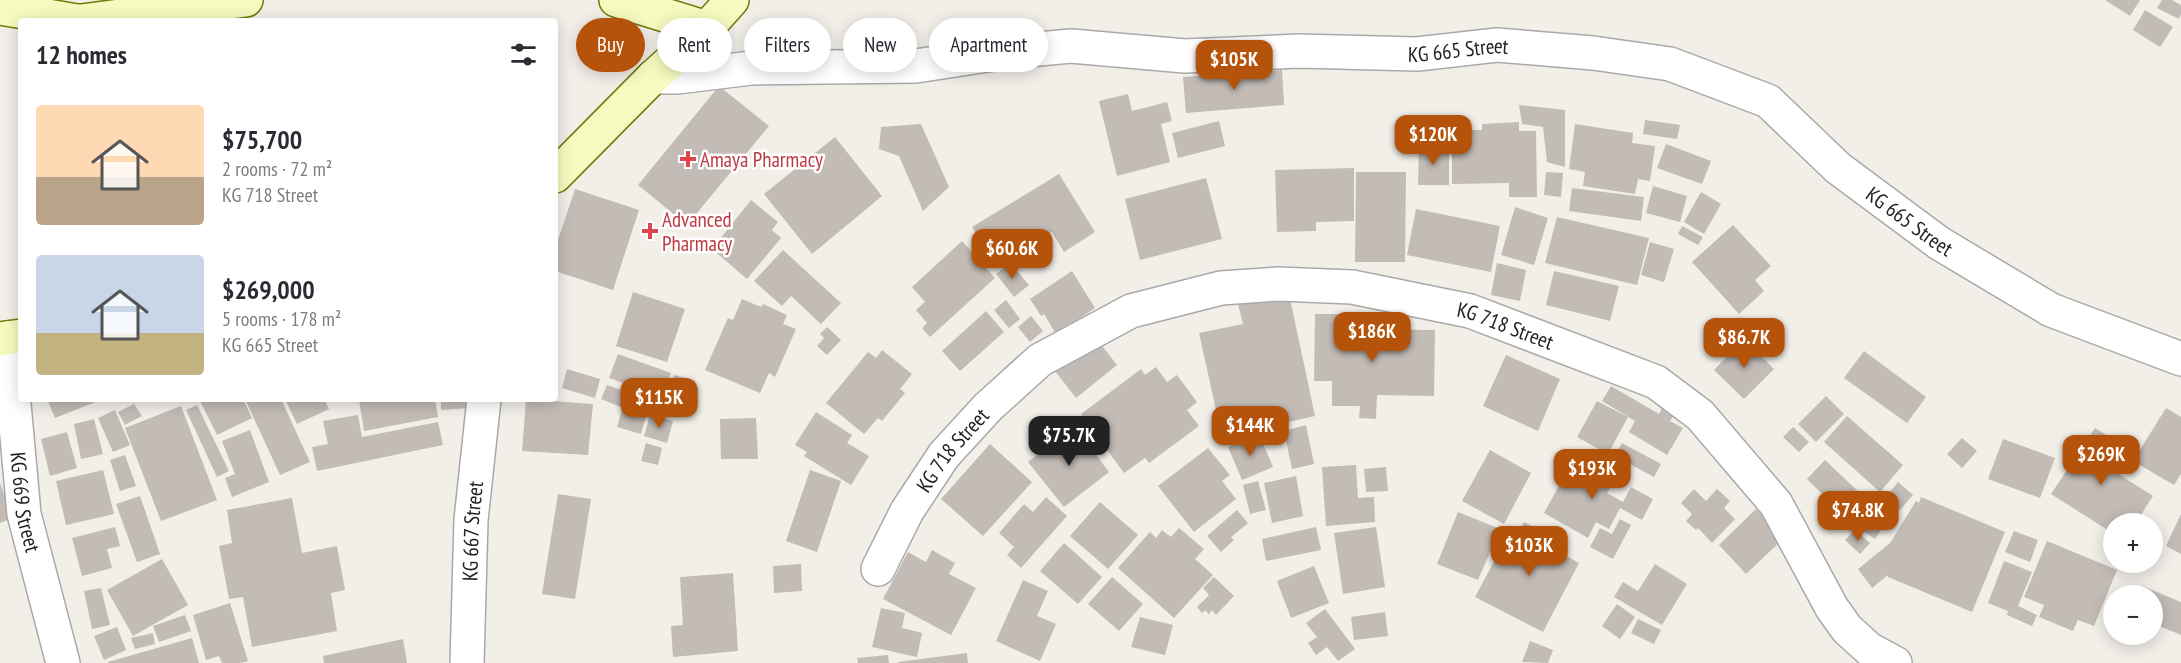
<!DOCTYPE html>
<meta charset="utf-8">
<style>
:root{--surface:#fff;--page:#f2f2f3;--text:#2b2b33;--muted:#7c7c81;--accent:#b45309}
body{margin:0;font-family:"PT Sans Narrow",sans-serif;background:var(--page);color:var(--text);height:100vh;display:flex;flex-direction:column;font-size:22px;white-space:nowrap}
*{box-sizing:border-box;margin:0}
p{font-size:20px;color:var(--muted)}
.icon{flex:none;width:33px;height:33px;fill:none;stroke:currentColor;stroke-width:2;stroke-linecap:round;stroke-linejoin:round}
.map{position:relative;flex:1;overflow:hidden}
.panel{position:absolute;left:18px;top:18px;width:540px;height:384px;display:flex;flex-direction:column;background:var(--surface);border-radius:6px;box-shadow:0 3px 15px #0003}
.panel>*{flex:none}
.hud{position:absolute;left:576px;top:18px;width:570px;height:54px;display:flex;gap:12px}
.controls{position:absolute;left:2103px;top:513px;display:grid;gap:12px}
.controls a{display:grid;place-items:center;width:60px;height:60px;border-radius:50%;background:var(--surface);box-shadow:0 3px 15px #0003;font-size:30px}
.price{position:absolute;translate:-50% -51px;padding:0 14px;border-radius:12px;background:var(--accent);color:#fff;font-size:20px;line-height:39px;filter:drop-shadow(0 2px 3px #0008)}
.price::after{content:'';position:absolute;left:50%;top:36px;width:18px;height:14px;margin-left:-9px;background:inherit;clip-path:polygon(0 0,100% 0,50% 100%)}
.price.on{background:#222;color:#fff}
ul{padding:0;list-style:none}
li{display:flex;align-items:center;gap:18px;height:150px;padding:0 18px}
li span{display:grid;place-items:center;flex:none;width:168px;height:120px;border-radius:6px;color:#555}
li>.icon{margin-inline-start:auto}
span .icon{width:72px;height:72px;fill:#fffc;stroke-width:1}
li b{font-size:26px}
h2{display:flex;justify-content:space-between;align-items:center;height:72px;padding:0 18px;font-size:26px}
.tag{padding:0 21px;border-radius:27px;background:var(--surface);box-shadow:0 3px 15px #0003;font-size:21px;line-height:54px}
.tag.on{background:var(--accent);color:#fff}
.map>svg:first-child{display:block}
.building{fill:#c3bbb5}
.lines{fill:none;stroke-linecap:round;stroke-linejoin:round}
.street-casing{stroke:#a9a9a9;stroke-width:36}
.secondary-casing{stroke:#707b06;stroke-width:36}
.street{stroke:#fff;stroke-width:33}
.secondary{stroke:#f7fabf;stroke-width:33}
.health-dot{fill:#e0444e;stroke:#fff;stroke-width:2}
.labels{text-anchor:middle;dominant-baseline:central;stroke-width:5;stroke-linejoin:round;paint-order:stroke}
.street-label{font-size:21px;fill:#222;stroke:#fff}
.health-label{font-size:21px;fill:#be3a42;stroke:#fff;text-anchor:start}
</style>
<div class="map">
<svg width="2181" height="663" viewBox="0 0 2181 663">
<rect width="100%" height="100%" fill="#f2efe9"/>
<!-- building -->
<g class="building">
<path d="M2105,0H2140L2130,16Z"/>
<path d="M2162,0H2172L2181,5V14L2179,19L2157,8Z"/>
<path d="M2145,10L2173,27L2160,47L2133,30Z"/>
<path d="M1282,70L1284,105L1186,113L1183,77Z"/>
<path d="M719,86L769,126L687,225L638,185Z"/>
<path d="M1128,94L1132,111L1167,102L1172,121L1161,124L1170,162L1117,176L1099,101Z"/>
<path d="M1519,105L1565,110V167L1547,162L1543,127L1522,124Z"/>
<path d="M1645,120L1680,125L1677,139L1643,134Z"/>
<path d="M1219,121L1225,146L1178,158L1172,133Z"/>
<path d="M1519,122V131H1536L1537,197H1509V183L1452,184V142H1460V130H1482V124Z"/>
<path d="M921,124L949,187L923,211L899,156L879,149L881,127Z"/>
<path d="M1575,124L1633,133L1632,143L1655,146L1650,181L1638,179L1635,194L1583,186L1585,172L1569,169Z"/>
<path d="M835,137L882,196L812,254L764,194Z"/>
<path d="M1419,143L1434,144V149L1449,150V185H1418Z"/>
<path d="M1666,144L1711,161L1702,184L1657,168Z"/>
<path d="M1354,168V221L1316,222V231L1277,232L1275,170Z"/>
<path d="M1356,172H1406L1405,262H1355Z"/>
<path d="M1546,172L1563,173L1561,197L1544,195Z"/>
<path d="M1059,174L1095,232L1064,252L1052,232L995,266L972,227Z"/>
<path d="M1206,178L1222,239L1140,260L1125,199Z"/>
<path d="M1653,186L1687,196L1680,222L1646,213Z"/>
<path d="M1572,188L1644,197L1641,221L1569,211Z"/>
<path d="M575,189L639,210L613,290L555,271V249Z"/>
<path d="M1701,192L1721,204L1704,234L1684,222Z"/>
<path d="M751,200L778,222L772,230L781,238L747,279L712,249Z"/>
<path d="M1515,207L1548,218L1534,265L1501,255Z"/>
<path d="M1416,209L1500,226L1491,272L1407,255Z"/>
<path d="M1557,217L1649,238L1637,285L1545,263Z"/>
<path d="M1733,225L1771,266L1755,280L1764,291L1739,314L1692,262Z"/>
<path d="M1682,226L1703,237L1698,245L1678,234Z"/>
<path d="M962,241L995,278L930,337L922,328L927,323L916,310L925,302L912,287Z"/>
<path d="M1650,242L1674,249L1664,282L1641,275Z"/>
<path d="M783,250L841,303L821,324L791,296L782,306L754,281Z"/>
<path d="M1010,263L1029,285L1014,297L996,274Z"/>
<path d="M1497,263L1526,270L1520,301L1491,295Z"/>
<path d="M1072,271L1095,308L1056,334L1044,314L1041,316L1030,299Z"/>
<path d="M1554,271L1619,286L1610,321L1546,305Z"/>
<path d="M1288,289L1315,416L1222,437L1199,333L1243,324L1237,300Z"/>
<path d="M633,292L685,309L667,362L616,346Z"/>
<path d="M742,299L761,307L763,304L787,315L783,324L796,329L775,377L769,373L760,393L705,370L728,318L733,320Z"/>
<path d="M1006,300L1020,319L1009,328L994,310Z"/>
<path d="M986,311L1004,332L960,371L942,351Z"/>
<path d="M1315,314H1349V329L1435,330L1434,396L1377,395L1376,419L1359,418L1360,406H1332V381H1314Z"/>
<path d="M1031,316L1043,331L1030,342L1018,327Z"/>
<path d="M827,327L841,340L827,355L817,346L824,338L820,334Z"/>
<path d="M1096,338L1117,365L1076,398L1055,371Z"/>
<path d="M1744,339L1774,369L1744,399L1714,370Z"/>
<path d="M882,350L912,374L900,389L905,393L882,421L878,418L864,434L826,403L868,352L876,358Z"/>
<path d="M1864,351L1926,397L1907,423L1844,378Z"/>
<path d="M618,354L671,373L662,397L609,378Z"/>
<path d="M1506,355L1560,379L1538,431L1483,406Z"/>
<path d="M1156,367L1167,382L1177,375L1197,402L1187,410L1199,426L1149,463L1145,458L1124,473L1081,414L1141,369L1145,375Z"/>
<path d="M567,369L600,379L595,398L562,388Z"/>
<path d="M674,375L695,381L689,403L667,397Z"/>
<path d="M607,385L627,392L621,407L601,399Z"/>
<path d="M1611,386L1659,414L1662,408L1674,415L1670,421L1683,428L1667,455L1629,432L1635,421L1602,401Z"/>
<path d="M626,395L650,402L641,434L617,427Z"/>
<path d="M1826,396L1844,414L1816,442L1798,424Z"/>
<path d="M47,399H103L55,418Z"/>
<path d="M199,399H243L252,418L217,435Z"/>
<path d="M245,399H281L310,462L280,475Z"/>
<path d="M285,399H324L329,409L297,424Z"/>
<path d="M366,399H435L438,417L364,431L359,400Z"/>
<path d="M441,399H471V408L441,410Z"/>
<path d="M526,399L593,404L588,455L522,451Z"/>
<path d="M1597,401L1628,417L1608,454L1577,437Z"/>
<path d="M134,404L142,416L125,425L118,412Z"/>
<path d="M197,405L229,471L217,477L186,410Z"/>
<path d="M181,406L217,500L161,521L125,428Z"/>
<path d="M2166,408L2181,417V474L2174,485L2133,461Z"/>
<path d="M115,410L130,445L113,452L98,418Z"/>
<path d="M816,412L852,435L847,443L869,456L851,485L804,456L807,452L795,445Z"/>
<path d="M358,415L362,437L438,422L443,445L317,471L312,447L328,444L323,421Z"/>
<path d="M650,415L673,421L667,443L644,436Z"/>
<path d="M1847,416L1903,465L1880,492L1824,442Z"/>
<path d="M756,418L758,459H721L720,419Z"/>
<path d="M94,419L103,454L81,459L74,424Z"/>
<path d="M1306,425L1314,464L1292,469L1284,431Z"/>
<path d="M1074,426L1109,472L1064,507L1028,462Z"/>
<path d="M1793,427L1809,442L1799,452L1783,437Z"/>
<path d="M2095,428L2124,446L2109,468L2153,496L2135,524H2114V534L2051,494Z"/>
<path d="M250,430L269,482L232,497L225,478L235,474L222,441Z"/>
<path d="M67,432L77,468L50,476L41,439Z"/>
<path d="M1259,434L1273,467L1242,480L1228,447Z"/>
<path d="M1962,438L1977,451L1962,468L1947,454Z"/>
<path d="M2003,439L2055,458L2040,498L1988,479Z"/>
<path d="M646,443L662,448L658,465L641,461Z"/>
<path d="M1622,443L1661,464L1654,477L1615,456Z"/>
<path d="M990,444L1032,482L983,536L941,499Z"/>
<path d="M1208,448L1230,475L1222,481L1236,499L1194,532L1158,486Z"/>
<path d="M1490,450L1531,473L1504,524L1462,501Z"/>
<path d="M125,455L136,486L120,491L110,460Z"/>
<path d="M1574,458L1615,480L1607,493L1623,502L1631,487L1653,499L1642,520L1620,508L1609,529L1596,522L1588,538L1544,513Z"/>
<path d="M1825,460L1864,497L1845,517L1807,479Z"/>
<path d="M1356,465L1358,498L1374,497L1375,522L1326,526L1322,467Z"/>
<path d="M1386,467L1388,491L1366,492L1364,469Z"/>
<path d="M103,470L114,514L66,525L56,481Z"/>
<path d="M810,470L841,481L817,552L786,541Z"/>
<path d="M1296,476L1303,516L1272,523L1264,483Z"/>
<path d="M1258,481L1266,510L1250,514L1243,485Z"/>
<path d="M1898,482L1913,495L1900,510L1885,498Z"/>
<path d="M0,483L13,518L0,523Z"/>
<path d="M1694,489L1706,501L1717,489L1730,501L1724,508L1735,519L1712,543L1698,528L1696,530L1686,521L1692,514L1681,503Z"/>
<path d="M558,494L591,499L575,599L542,594Z"/>
<path d="M140,496L160,554L137,562L116,504Z"/>
<path d="M1046,497L1067,516L1021,568L1007,555L1014,547L999,533L1024,504L1033,512Z"/>
<path d="M1921,497L2005,532L1972,612L1888,577V575L1872,588L1858,569L1890,543L1916,501L1919,503Z"/>
<path d="M292,498L302,553L337,546L345,590L331,593L337,631L252,647L243,597L229,599L219,546L232,543L227,510Z"/>
<path d="M1878,501L1896,509L1892,519L1874,512Z"/>
<path d="M1100,502L1138,535L1108,569L1070,536Z"/>
<path d="M1860,508L1884,526L1875,539L1850,522Z"/>
<path d="M1756,509L1784,538L1746,574L1719,545Z"/>
<path d="M1237,510L1248,523L1231,537L1234,540L1221,552L1207,536Z"/>
<path d="M1458,512L1500,529L1478,580L1437,564Z"/>
<path d="M2181,514V554L2166,546Z"/>
<path d="M1620,519L1631,525L1613,559L1590,547L1600,528L1612,534Z"/>
<path d="M1524,522L1566,544L1561,553L1579,563L1543,632L1475,597L1507,537L1514,541Z"/>
<path d="M115,527L120,546L107,549L112,568L82,576L72,538Z"/>
<path d="M1316,527L1321,550L1266,561L1262,539Z"/>
<path d="M1376,527L1385,587L1343,594L1334,533Z"/>
<path d="M1179,528L1204,549L1195,559L1213,575L1174,618L1118,568L1150,532L1156,538L1162,530L1171,537Z"/>
<path d="M1855,530L1870,543L1860,554L1845,540Z"/>
<path d="M2014,531L2038,540L2030,562L2005,552Z"/>
<path d="M2047,541L2117,570L2094,626L2078,620L2073,631L2039,617L2044,605L2024,597Z"/>
<path d="M1064,543L1102,577L1078,604L1040,571Z"/>
<path d="M932,550L955,563L949,574L976,588L951,635L883,599L908,552L926,562Z"/>
<path d="M162,559L188,605L133,636L107,590Z"/>
<path d="M2004,561L2032,572L2018,606L2037,615L2032,626L2007,615L2008,611L1988,603Z"/>
<path d="M801,564L802,591L774,593L773,566Z"/>
<path d="M1655,564L1687,584L1662,625L1614,597L1623,582L1638,591Z"/>
<path d="M1314,566L1329,603L1291,618L1277,581Z"/>
<path d="M733,573L738,651L673,657L671,626L683,625L680,577Z"/>
<path d="M1112,577L1143,604L1119,631L1088,604Z"/>
<path d="M1214,577L1234,596L1216,615L1212,610L1209,614L1205,610L1202,613L1197,607L1209,595L1203,588Z"/>
<path d="M1023,580L1048,591L1037,616L1056,624L1040,661L996,641Z"/>
<path d="M2142,586L2181,602V635L2152,623V596H2138Z"/>
<path d="M101,588L110,625L92,629L84,591Z"/>
<path d="M230,603L248,661L240,663H222L219,656L206,660L193,615Z"/>
<path d="M1617,604L1635,617L1620,639L1602,626Z"/>
<path d="M881,608L905,613L902,628L922,633L917,657L872,647Z"/>
<path d="M1325,609L1355,649L1338,661L1327,647L1316,655L1308,643L1317,637L1306,623Z"/>
<path d="M1385,612L1388,636L1354,640L1351,617Z"/>
<path d="M185,615L191,631L159,642L153,626Z"/>
<path d="M1140,617L1173,625L1165,655L1131,647Z"/>
<path d="M1638,619L1661,630L1654,644L1631,633Z"/>
<path d="M117,627L126,650L104,660L94,636Z"/>
<path d="M153,633L155,644L135,649L131,638Z"/>
<path d="M192,638L199,663H108V662Z"/>
<path d="M403,639L407,663H324L323,656Z"/>
<path d="M1530,641L1553,650L1548,663L1522,662Z"/>
<path d="M967,653L968,663H899L898,662Z"/>
<path d="M888,655L889,663H858L857,658Z"/>
</g>
<g class="lines">
<!-- street casing -->
<g class="street-casing">
<g id="street">
<path id="s1" d="M653,77H678L751,68L916,66L1007,52L1071,46L1185,56L1299,51L1417,54L1497,45L1593,53L1670,64L1768,101L1838,168L1939,243L2051,310L2181,359"/>
<path id="s2" d="M8,338L24,514L63,663"/>
<path id="s3" d="M878,569L907,511L944,455L988,407L1040,360L1131,311L1221,288L1278,284L1352,287L1470,311L1656,382L1700,415L1776,504L1832,608L1847,629L1869,649L1895,663"/>
<path id="s4" d="M467,663L471,520L484,399"/>
</g>
</g>
<!-- secondary casing -->
<g class="secondary-casing">
<g id="secondary">
<path d="M616,0L707,28"/>
<path d="M0,8L77,21"/>
<path d="M81,21L246,0"/>
<path d="M555,176L653,77L707,28L732,0"/>
<path d="M0,339L21,336"/>
</g>
</g>
<!-- street -->
<use href="#street" class="street"/>
<!-- secondary -->
<use href="#secondary" class="secondary"/>
</g>
<!-- markers -->
<g class="health-dot">
<path d="M685 150h6v6h6v6h-6v6h-6v-6h-6v-6h6z"/>
<path d="M647 222h6v6h6v6h-6v6h-6v-6h-6v-6h6z"/>
</g>
<g class="labels">
<!-- street labels -->
<g class="street-label">
<text stroke="none"><textPath href="#s1" startOffset="808">KG 665 Street</textPath></text>
<text stroke="none"><textPath href="#s1" startOffset="1312">KG 665 Street</textPath></text>
<text stroke="none"><textPath href="#s3" startOffset="753">KG 718 Street</textPath></text>
<text stroke="none"><textPath href="#s3" startOffset="141">KG 718 Street</textPath></text>
<text stroke="none"><textPath href="#s2" startOffset="165">KG 669 Street</textPath></text>
<text stroke="none"><textPath href="#s4" startOffset="132">KG 667 Street</textPath></text>
</g>
<!-- health labels -->
<g class="health-label">
<text x="700" y="159">Amaya Pharmacy</text>
<text x="662" y="219">Advanced<tspan x="662" dy="24">Pharmacy</tspan></text>
</g>
</g>
</svg>
<div class="controls">
<a>+</a>
<a>−</a>
</div>
<b class="price" style="left:1234px;top:91px">$105K</b>
<b class="price" style="left:1433px;top:166px">$120K</b>
<b class="price" style="left:1012px;top:280px">$60.6K</b>
<b class="price" style="left:1372px;top:363px">$186K</b>
<b class="price" style="left:1744px;top:369px">$86.7K</b>
<b class="price" style="left:659px;top:429px">$115K</b>
<b class="price" style="left:1250px;top:457px">$144K</b>
<b class="price on" style="left:1069px;top:467px">$75.7K</b>
<b class="price" style="left:2101px;top:486px">$269K</b>
<b class="price" style="left:1592px;top:500px">$193K</b>
<b class="price" style="left:1858px;top:542px">$74.8K</b>
<b class="price" style="left:1529px;top:577px">$103K</b>
<div class="hud">
<a class="tag on">Buy</a>
<a class="tag">Rent</a>
<a class="tag">Filters</a>
<a class="tag">New</a>
<a class="tag">Apartment</a>
</div>
<section class="panel">
<h2>12 homes<svg class="icon" aria-label="filters" viewBox="0 0 24 24"><path d="M4 7h16M4 17h16"/><circle cx="9" cy="7" r="2"/><circle cx="15" cy="17" r="2"/></svg></h2>
<ul>
<li><span style="background:linear-gradient(#ffd9b3 60%,#b9a48a 0)"><svg class="icon" aria-label="home" viewBox="0 0 24 24"><path d="M3 11l9-7 9 7M6 9v11h12V9"/></svg></span><div><b>$75,700</b><p>2 rooms · 72 m²</p><p>KG 718 Street</p></div></li>
<li><span style="background:linear-gradient(#c9d6e8 65%,#c2b280 0)"><svg class="icon" aria-label="home" viewBox="0 0 24 24"><path d="M3 11l9-7 9 7M6 9v11h12V9"/></svg></span><div><b>$269,000</b><p>5 rooms · 178 m²</p><p>KG 665 Street</p></div></li>
</ul>
</section>
</div>
